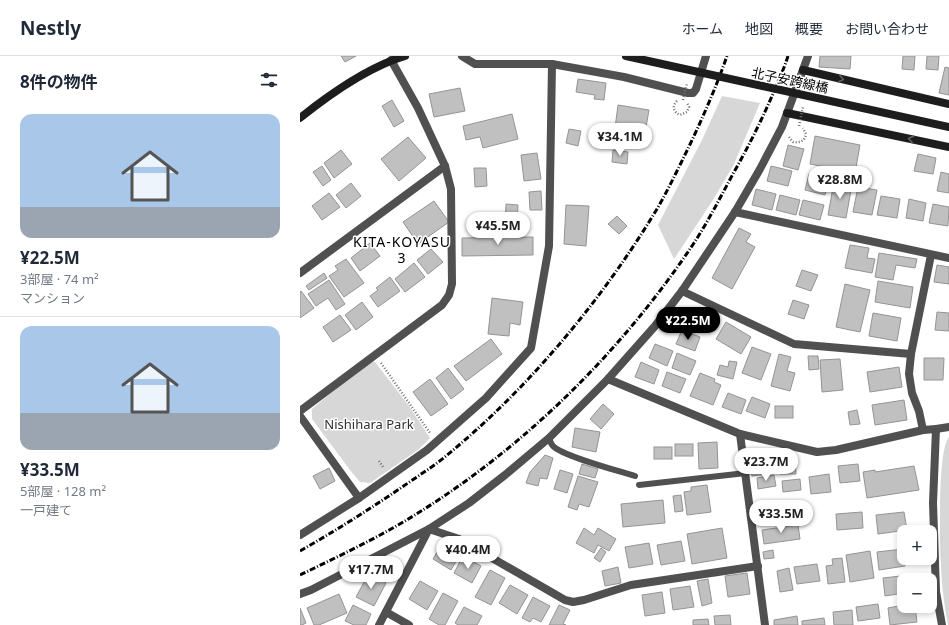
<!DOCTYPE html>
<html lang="ja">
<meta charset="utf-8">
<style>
:root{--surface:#fff;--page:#f6f6f7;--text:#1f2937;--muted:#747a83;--line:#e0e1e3;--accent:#000}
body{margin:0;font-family:"Noto Sans","Noto Sans JP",sans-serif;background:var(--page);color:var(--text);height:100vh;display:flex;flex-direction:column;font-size:15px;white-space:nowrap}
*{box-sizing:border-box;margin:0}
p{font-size:13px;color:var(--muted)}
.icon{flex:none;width:22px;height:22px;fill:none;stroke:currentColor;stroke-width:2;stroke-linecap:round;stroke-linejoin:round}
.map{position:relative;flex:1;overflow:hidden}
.drawer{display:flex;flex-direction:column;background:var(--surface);width:300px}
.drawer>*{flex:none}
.fabs{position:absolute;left:597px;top:469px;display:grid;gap:8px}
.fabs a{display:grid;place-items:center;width:40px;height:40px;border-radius:8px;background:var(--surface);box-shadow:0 2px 6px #0003;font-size:20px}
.price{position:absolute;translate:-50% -34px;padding:0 9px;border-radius:14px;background:#fff;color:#222;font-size:13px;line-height:26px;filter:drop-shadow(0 1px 2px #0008)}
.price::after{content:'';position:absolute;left:50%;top:24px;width:12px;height:9px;margin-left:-6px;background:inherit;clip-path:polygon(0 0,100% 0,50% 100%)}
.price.selected{background:var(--accent);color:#fff}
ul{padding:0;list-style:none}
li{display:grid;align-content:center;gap:8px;height:212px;padding:0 20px}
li+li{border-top:1px solid var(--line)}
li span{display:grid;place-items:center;height:124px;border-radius:12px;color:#555}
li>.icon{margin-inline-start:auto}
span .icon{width:72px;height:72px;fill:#fffc;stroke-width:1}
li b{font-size:17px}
h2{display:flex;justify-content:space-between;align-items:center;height:48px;padding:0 20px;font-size:17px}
header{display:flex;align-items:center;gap:24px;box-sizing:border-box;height:56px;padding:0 20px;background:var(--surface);border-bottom:1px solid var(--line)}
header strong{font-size:19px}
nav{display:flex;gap:22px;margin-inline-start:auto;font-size:14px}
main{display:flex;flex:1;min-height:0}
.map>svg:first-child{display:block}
.green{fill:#d7d7d7}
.building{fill:#c0c0c0;stroke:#949494}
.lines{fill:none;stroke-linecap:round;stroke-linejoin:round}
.path{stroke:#727272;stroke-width:2.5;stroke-dasharray:1 2;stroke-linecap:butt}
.lane{stroke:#505050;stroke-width:6}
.street{stroke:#505050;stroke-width:8}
.secondary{stroke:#1d1d1d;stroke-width:8}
.rail{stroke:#000;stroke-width:3;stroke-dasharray:6 2 1 2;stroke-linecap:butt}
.path-bridge{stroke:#727272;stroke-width:2.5;stroke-dasharray:1 2;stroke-linecap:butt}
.secondary-bridge{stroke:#1d1d1d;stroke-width:8}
.oneway{stroke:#616161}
.labels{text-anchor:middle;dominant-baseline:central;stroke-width:3;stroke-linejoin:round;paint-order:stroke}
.street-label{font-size:13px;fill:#000;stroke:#fff}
.park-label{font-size:13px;fill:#2e2e2e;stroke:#fff}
.neighbourhood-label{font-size:14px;letter-spacing:1px;fill:#000;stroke:#fff}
</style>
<header>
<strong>Nestly</strong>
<nav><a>ホーム</a><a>地図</a><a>概要</a><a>お問い合わせ</a></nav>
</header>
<main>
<section class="drawer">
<h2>8件の物件<svg class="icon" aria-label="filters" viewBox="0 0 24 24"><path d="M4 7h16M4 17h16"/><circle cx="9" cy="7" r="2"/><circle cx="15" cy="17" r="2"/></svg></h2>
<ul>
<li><span style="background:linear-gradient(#a9c7e8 75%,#9aa5b1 0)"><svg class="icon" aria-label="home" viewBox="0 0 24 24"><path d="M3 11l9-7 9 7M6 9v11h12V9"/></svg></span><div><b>¥22.5M</b><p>3部屋 · 74 m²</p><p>マンション</p></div></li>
<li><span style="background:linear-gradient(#a9c7e8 70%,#9aa5b1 0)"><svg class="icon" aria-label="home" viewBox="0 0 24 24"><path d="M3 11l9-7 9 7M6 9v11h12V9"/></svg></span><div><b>¥33.5M</b><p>5部屋 · 128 m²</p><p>一戸建て</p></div></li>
</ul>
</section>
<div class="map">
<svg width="649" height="569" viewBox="0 0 649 569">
<rect width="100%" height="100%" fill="#fff"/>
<!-- green -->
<g class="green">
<path d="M422,40L460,47L434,108L413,144L374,203L358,169L402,84Z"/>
<path d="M69,305L75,306L109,350L130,382L118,394L70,427L60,426L50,414L12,363V353Z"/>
<path d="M649,381V569H648C646,558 644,547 643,536C640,512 636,395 649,381Z"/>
</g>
<!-- building -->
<g class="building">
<path d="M41,0H56L45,6Z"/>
<path d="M520,0H551L550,13L519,11Z"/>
<path d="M603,0H615L614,14L602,13Z"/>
<path d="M627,0H639L638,14L626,13Z"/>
<path d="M645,11L649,12V39L639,37Z"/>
<path d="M278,23L306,27L304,44L294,43L295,39L276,36Z"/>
<path d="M160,32L165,55L134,61L129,38Z"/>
<path d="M92,44L104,65L94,71L82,50Z"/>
<path d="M318,49L349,54L345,77L315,72Z"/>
<path d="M212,58L218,83L183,92L180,81L166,84L163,70Z"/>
<path d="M269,73L281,75L278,90L266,87Z"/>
<path d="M515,80L560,89L555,117L510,108Z"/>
<path d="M108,81L126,102L99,125L81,103Z"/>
<path d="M488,89L504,93L498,114L483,110Z"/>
<path d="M41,94L52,108L34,122L24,107Z"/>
<path d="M313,94L328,96L327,108L312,106Z"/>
<path d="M237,97L241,123L224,125L221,99Z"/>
<path d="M618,98L636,102L633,118L614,115Z"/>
<path d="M22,110L31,124L23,130L13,116Z"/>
<path d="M471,110L492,115L488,130L467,125Z"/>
<path d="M174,112H186L187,130L175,131Z"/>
<path d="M641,116L649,118V137L637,135Z"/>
<path d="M509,118L529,123L525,139L505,134Z"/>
<path d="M534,126L552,129L546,162L528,159Z"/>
<path d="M51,127L61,140L46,152L36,139Z"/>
<path d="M558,131L577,134L572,159L553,156Z"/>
<path d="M456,133L476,138L472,154L452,149Z"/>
<path d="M241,135L242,154H230L229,136Z"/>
<path d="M29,137L40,151L22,164L12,150Z"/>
<path d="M480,139L500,144L496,159L476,154Z"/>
<path d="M581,140L600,143L597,162L577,159Z"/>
<path d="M609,143L626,147L623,165L606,162Z"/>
<path d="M503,144L524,149L520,164L499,159Z"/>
<path d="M134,145L149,166L118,188L103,166Z"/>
<path d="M206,148L218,149L217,168L205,167Z"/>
<path d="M633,148L649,151L648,170L629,167Z"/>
<path d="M266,149L289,150L286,190L264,188Z"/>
<path d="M317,160L327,170L319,178L308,168Z"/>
<path d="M439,172L451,178L446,186L455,191L432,233L412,222Z"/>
<path d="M233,181V199L162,200V182Z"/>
<path d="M70,187L80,200L60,215L51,202Z"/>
<path d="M550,189L569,192L567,202L575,203L572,217L545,212Z"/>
<path d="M131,193L143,206L128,218L117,204Z"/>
<path d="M579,197L617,203L615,212L596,209L593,224L575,221Z"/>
<path d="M46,203L64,227L44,241L29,220L38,214L35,210Z"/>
<path d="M114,207L125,221L105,236L95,223Z"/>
<path d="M637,209L649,211V228L634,226Z"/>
<path d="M502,214L518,219L511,235L496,230Z"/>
<path d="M24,217L27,222L9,234L6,230Z"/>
<path d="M90,221L100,235L78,251L70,240L78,234L76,232Z"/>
<path d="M29,224L45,248L36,254L28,242L16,250L8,238Z"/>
<path d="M578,225L613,231L610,252L575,246Z"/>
<path d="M545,228L570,234L560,276L536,271Z"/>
<path d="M1,235L14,252L0,262V236Z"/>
<path d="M192,242L223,246L220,269L210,267L209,280L188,278Z"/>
<path d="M493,244L509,249L504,263L488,258Z"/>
<path d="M62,246L73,261L56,274L45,259Z"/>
<path d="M390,254L409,261L403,276L385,268Z"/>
<path d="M637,256L649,257V275L635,274Z"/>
<path d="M573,257L601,262L597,285L569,280Z"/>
<path d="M40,259L51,274L33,286L23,271Z"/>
<path d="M426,266L451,281L441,298L416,283Z"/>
<path d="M382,274L400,281L395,295L376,288Z"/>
<path d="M191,283L202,298L166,325L154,310Z"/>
<path d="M355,288L373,295L367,310L349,302Z"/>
<path d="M452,291L471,298L461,324L442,317Z"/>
<path d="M377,297L396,305L390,319L372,312Z"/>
<path d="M479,298L491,301L487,315L495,317L490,335L471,330Z"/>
<path d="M508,300H518L519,313L509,314Z"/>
<path d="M624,302H644L643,324H624Z"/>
<path d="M540,303L543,334L522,336L520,304Z"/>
<path d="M429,305L437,306L433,323L417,319L420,309L428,311Z"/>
<path d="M341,306L359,314L354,328L335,321Z"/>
<path d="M599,311L602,331L570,336L567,316Z"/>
<path d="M148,312L164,333L151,343L136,322Z"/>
<path d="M367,316L386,323L380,337L362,330Z"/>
<path d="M400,317L415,323L414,326L421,329L413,349L390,340Z"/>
<path d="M130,323L148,348L131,360L113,336Z"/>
<path d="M428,337L446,344L441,358L422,351Z"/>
<path d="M452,341L470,348L465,362L446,355Z"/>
<path d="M604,344L607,364L575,369L572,349Z"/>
<path d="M303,348L314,358L301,373L290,363Z"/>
<rect x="475" y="350" width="18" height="12"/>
<path d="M557,354L560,368L550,369L548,356Z"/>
<path d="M275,372L300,376L296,396L272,391Z"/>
<path d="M417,386L418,412L399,413L398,387Z"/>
<rect x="375" y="388" width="18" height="12"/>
<rect x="354" y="391" width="18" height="12"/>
<path d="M447,394L472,397L475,417L452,420Z"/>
<path d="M245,399L253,402L247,423L240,422L238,430L226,427L230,416Z"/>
<path d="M495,400L496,418H480L479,401Z"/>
<path d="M282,408L298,413L295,422L279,418Z"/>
<path d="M558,408L560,425L540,427L538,410Z"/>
<path d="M614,410L619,434L567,442L563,416L575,414V416Z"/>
<path d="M29,412L35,425L20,433L13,420Z"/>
<path d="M260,414L273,418L267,437L254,433Z"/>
<path d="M529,418L531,436L511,438L509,421Z"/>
<path d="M474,419L476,430L458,433L457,422Z"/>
<path d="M278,420L298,426L289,451L279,448L277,454L268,451Z"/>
<path d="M500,423L501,434L483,436L482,425Z"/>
<path d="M407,429L411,456L387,459L384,436L391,435V431Z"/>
<path d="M381,439L383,455L375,456L373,440Z"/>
<path d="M363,444L365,467L323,471L321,448Z"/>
<path d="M483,451L485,465L478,466L476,452Z"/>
<path d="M562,456L563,472L537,474L536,458Z"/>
<path d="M604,456L607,474L578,478L576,459Z"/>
<path d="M498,469L500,483L464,488L462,474Z"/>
<path d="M284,472L294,479L298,472L316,483L309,495L298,489L294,497L276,487Z"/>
<path d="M422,472L427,502L392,508L387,478Z"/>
<path d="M144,484L162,495L151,514L133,503Z"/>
<path d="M381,485L385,505L361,509L357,489Z"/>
<path d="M349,487L353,508L329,512L325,491Z"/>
<path d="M301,492L306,496L300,506L294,502Z"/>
<path d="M603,493L605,510L579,514L577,496Z"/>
<path d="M473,494L474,502L464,503L463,496Z"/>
<path d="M570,495L574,522L550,526L546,499Z"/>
<path d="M163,500L181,510L172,527L154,517Z"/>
<path d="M542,502L545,526L528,528L526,510L533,509L532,503Z"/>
<path d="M517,508L520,525L497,528L494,511Z"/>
<path d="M318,511L321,527L305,530L302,515Z"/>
<path d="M489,512L493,534L480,536L477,515Z"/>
<path d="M190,514L205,522L191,549L175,541Z"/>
<path d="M69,517L86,527L74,550L56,541Z"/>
<path d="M447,517L450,538L428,541L425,520Z"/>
<path d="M609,519L610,524H604V537L585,540L583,522Z"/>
<path d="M408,523L412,547L402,550L397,525Z"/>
<path d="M120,525L138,535L127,554L109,543Z"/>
<path d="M210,529L228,539L217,558L199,547Z"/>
<path d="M390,530L394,551L373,554L370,533Z"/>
<path d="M362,536L365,557L345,560L342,539Z"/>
<path d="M143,537L158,545L145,569H139L129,563Z"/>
<path d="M39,538L47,557L19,569H14L7,552Z"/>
<path d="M233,541L250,550L241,566L233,562L230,566L222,562Z"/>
<path d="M578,548L580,562L558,565L556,551Z"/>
<path d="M53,549L71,558L66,569H54L45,565Z"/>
<path d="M259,549L270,554L263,568L266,569H249Z"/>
<path d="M604,549L615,550L617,566L590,569L588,552Z"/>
<path d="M164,551L182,560L177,569H158L155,567Z"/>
<path d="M0,552L6,567L2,569H0Z"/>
<path d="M552,554L553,569H534L533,556Z"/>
<path d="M430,559L431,569H415L414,560Z"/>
<path d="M497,560L498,569H474V564Z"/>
<path d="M524,562L525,569H502V565Z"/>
<path d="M408,563L409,569H393V564Z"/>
</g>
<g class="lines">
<!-- path -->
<g class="path">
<path d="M377,45C372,50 373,56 380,59L387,56L389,51L387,47"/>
<path d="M489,81L493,86C500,87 505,85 506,78L503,72"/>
<path d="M81,307L130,377"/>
<path d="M79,405L83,411"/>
</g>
<!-- lane -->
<g class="lane">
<path d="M249,382C250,385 251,388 253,390C262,400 319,415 335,420"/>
<path d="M339,429L446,417"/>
</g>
<!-- street -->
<g class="street">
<path d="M252,8L324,21L388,37H393L396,33L406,0"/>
<path d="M435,156L649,202"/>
<path d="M0,217L145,110"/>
<path d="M382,235L494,288L611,298"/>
<path d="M308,323L440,378L517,396L536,394L623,374L636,373L649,371"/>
<path d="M0,355L142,249L149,239L152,228L151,133L145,110L118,52L91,4"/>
<path d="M0,360L59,442"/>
<path d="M636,373L633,447L636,536L642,569"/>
<path d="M623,374L619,355L612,337L609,318L611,298L631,199"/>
<path d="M440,378L465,569"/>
<path d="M0,479L59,442L127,394L186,342L231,292L249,190L252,8H175L162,0"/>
<path d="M0,538L11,534L129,473L169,447L205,419L249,382L308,323L355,270L382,235L435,156L460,113L482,71L508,0"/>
<path d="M86,556L109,569"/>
<path d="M79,569L129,473L159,483L265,544L273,546L284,544L331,529L458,510"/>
</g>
<!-- secondary -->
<g class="secondary">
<path d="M503,14L649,48"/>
<path d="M487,57L649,91"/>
<path d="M0,62C30,38 68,11 105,0"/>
</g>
<!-- rail -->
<g class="rail">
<path d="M0,495C37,474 73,451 108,427C121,418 134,410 146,400C229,332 302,244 357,153C364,141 370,129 376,117C395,79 413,40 427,0"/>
<path d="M0,519C35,502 71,485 105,465C220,396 320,298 394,187C409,164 421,140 434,116C450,88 463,61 476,31C480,21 485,10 488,0"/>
</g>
<!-- path-bridge -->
<g class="path-bridge">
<path d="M383,44L387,27"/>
<path d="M499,70L503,51"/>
</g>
<!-- secondary-bridge -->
<path class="secondary-bridge" d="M326,0L649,71"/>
</g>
<!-- one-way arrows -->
<defs><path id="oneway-chevron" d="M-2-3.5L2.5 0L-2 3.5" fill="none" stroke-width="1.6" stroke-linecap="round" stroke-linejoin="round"/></defs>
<g class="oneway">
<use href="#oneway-chevron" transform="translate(541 23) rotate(13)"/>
<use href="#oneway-chevron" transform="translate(611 83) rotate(-168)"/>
</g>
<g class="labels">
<!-- street labels -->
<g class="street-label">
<text transform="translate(490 24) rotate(12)">北子安跨線橋</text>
</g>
<!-- park labels -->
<g class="park-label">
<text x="69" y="368">Nishihara Park</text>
</g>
<!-- neighbourhood labels -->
<g class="neighbourhood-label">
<text x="102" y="185">KITA-KOYASU<tspan x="102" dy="16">3</tspan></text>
</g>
</g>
</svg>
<div class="fabs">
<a>+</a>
<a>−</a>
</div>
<b class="price" style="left:320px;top:101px">¥34.1M</b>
<b class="price" style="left:540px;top:144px">¥28.8M</b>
<b class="price" style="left:198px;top:190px">¥45.5M</b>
<b class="price selected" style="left:388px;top:285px">¥22.5M</b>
<b class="price" style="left:466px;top:426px">¥23.7M</b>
<b class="price" style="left:481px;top:478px">¥33.5M</b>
<b class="price" style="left:168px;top:514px">¥40.4M</b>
<b class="price" style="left:71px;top:534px">¥17.7M</b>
</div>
</main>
